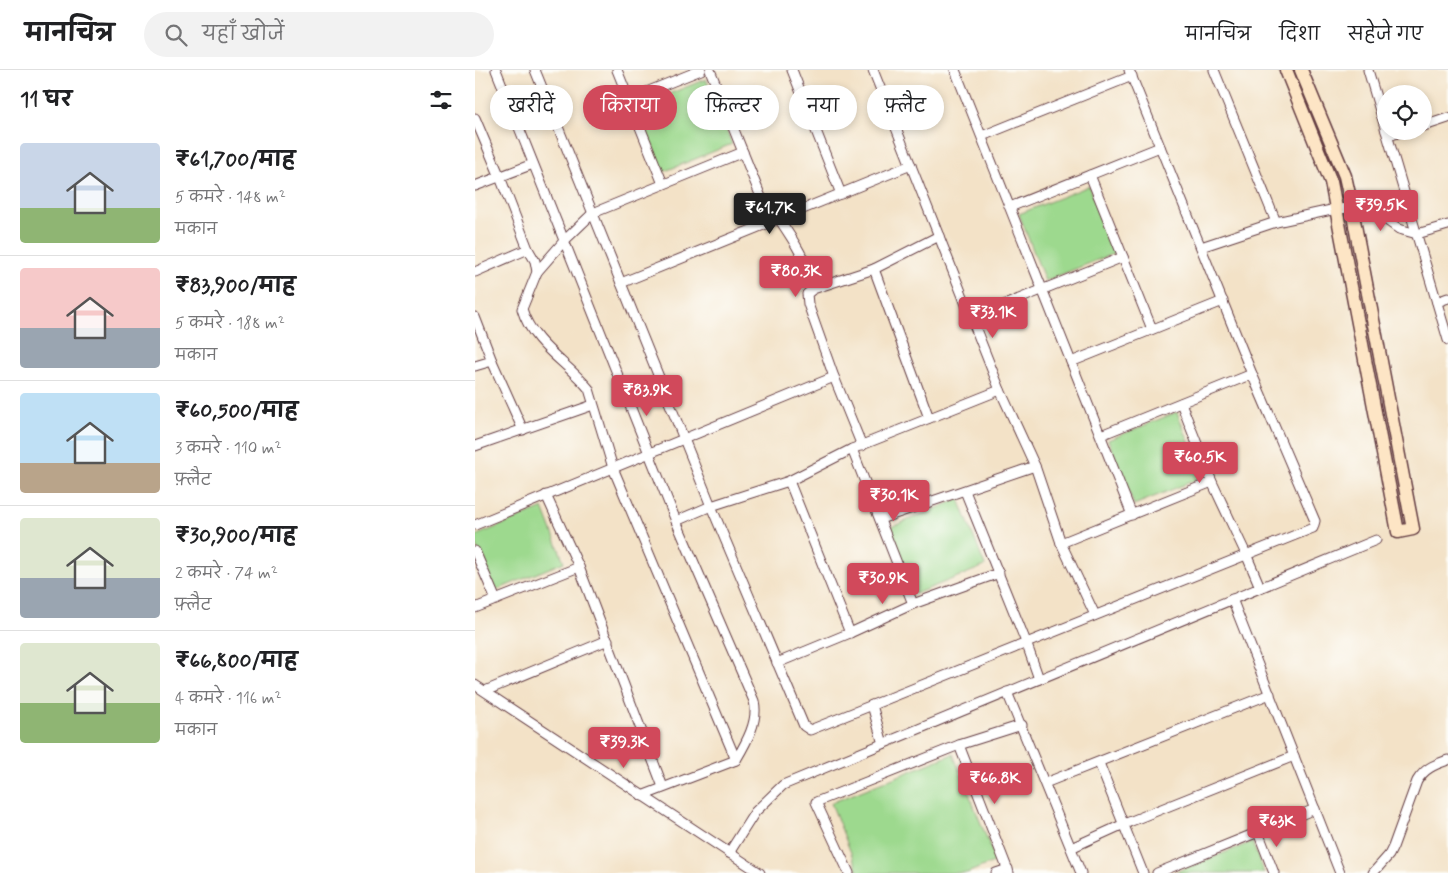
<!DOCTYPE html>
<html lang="hi">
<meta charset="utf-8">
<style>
:root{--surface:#fff;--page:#f2f2f2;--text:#202124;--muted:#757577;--line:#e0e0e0;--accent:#d1495b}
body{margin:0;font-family:Mynerve,"Playpen Sans Deva",sans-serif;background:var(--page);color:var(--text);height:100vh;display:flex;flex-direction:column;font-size:19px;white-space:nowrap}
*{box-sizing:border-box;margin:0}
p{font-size:16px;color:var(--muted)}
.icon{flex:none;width:28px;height:28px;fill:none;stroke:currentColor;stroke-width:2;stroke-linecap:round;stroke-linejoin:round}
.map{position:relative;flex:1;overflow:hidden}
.sheet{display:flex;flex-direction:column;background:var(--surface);width:475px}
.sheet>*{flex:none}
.banner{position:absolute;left:15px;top:15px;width:475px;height:45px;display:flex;gap:10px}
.buttons{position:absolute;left:902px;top:15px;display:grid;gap:10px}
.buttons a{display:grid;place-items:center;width:55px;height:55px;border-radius:50%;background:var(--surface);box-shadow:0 2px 8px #0003;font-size:25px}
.price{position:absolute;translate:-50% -42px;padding:0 11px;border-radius:5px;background:var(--accent);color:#fff;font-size:16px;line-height:32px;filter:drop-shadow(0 1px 2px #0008)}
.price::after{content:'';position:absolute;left:50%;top:30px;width:15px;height:11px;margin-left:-8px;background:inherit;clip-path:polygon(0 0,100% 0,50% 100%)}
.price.current{background:#222;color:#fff}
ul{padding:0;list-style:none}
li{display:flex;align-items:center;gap:15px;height:125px;padding:0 20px}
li+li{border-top:1px solid var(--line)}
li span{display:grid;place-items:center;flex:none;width:140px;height:100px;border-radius:5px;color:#555}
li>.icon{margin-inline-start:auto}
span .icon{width:60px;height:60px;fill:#fffc;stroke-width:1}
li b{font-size:21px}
h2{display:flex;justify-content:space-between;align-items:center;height:60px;padding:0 20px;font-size:21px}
.tag{padding:0 18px;border-radius:22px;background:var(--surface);box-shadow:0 2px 8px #0003;font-size:18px;line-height:45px}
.tag.current{background:var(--accent);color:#fff}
header{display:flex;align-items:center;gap:30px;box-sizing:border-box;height:70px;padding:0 25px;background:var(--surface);border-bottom:1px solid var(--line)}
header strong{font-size:24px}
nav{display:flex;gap:28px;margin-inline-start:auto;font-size:18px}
.search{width:350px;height:45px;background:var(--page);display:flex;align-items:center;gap:12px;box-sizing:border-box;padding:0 18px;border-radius:28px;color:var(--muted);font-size:19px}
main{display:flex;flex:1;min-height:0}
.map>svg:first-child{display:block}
.green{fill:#9dd98e;stroke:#747c5c}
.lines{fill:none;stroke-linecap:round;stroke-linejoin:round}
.street-casing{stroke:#633c42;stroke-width:11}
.secondary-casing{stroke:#633c42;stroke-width:15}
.street{stroke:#fff;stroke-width:9}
.secondary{stroke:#fde5c5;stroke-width:12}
</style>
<header>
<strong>मानचित्र</strong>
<div class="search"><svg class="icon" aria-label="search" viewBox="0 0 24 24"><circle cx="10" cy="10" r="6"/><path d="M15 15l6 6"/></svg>यहाँ खोजें</div>
<nav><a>मानचित्र</a><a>दिशा</a><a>सहेजे गए</a></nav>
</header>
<main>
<section class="sheet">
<h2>11 घर<svg class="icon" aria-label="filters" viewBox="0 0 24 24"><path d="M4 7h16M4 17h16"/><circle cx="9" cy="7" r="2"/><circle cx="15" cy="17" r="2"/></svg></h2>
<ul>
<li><span style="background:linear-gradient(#c9d6e8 65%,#8fb573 0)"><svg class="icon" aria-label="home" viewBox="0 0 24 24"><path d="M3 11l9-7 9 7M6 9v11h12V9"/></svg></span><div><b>₹61,700/माह</b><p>5 कमरे · 148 m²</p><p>मकान</p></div></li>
<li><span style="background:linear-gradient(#f6c9c9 60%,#9aa5b1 0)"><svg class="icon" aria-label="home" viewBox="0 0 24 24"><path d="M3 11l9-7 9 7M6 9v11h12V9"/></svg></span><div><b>₹83,900/माह</b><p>5 कमरे · 188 m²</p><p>मकान</p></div></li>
<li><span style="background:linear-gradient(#bfe0f5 70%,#b9a48a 0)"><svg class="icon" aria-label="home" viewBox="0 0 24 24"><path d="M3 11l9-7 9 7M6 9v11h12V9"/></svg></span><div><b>₹60,500/माह</b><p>3 कमरे · 110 m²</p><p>फ़्लैट</p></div></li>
<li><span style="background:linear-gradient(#dfe7d0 60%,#9aa5b1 0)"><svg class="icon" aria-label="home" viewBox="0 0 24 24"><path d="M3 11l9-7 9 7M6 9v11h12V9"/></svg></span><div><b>₹30,900/माह</b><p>2 कमरे · 74 m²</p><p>फ़्लैट</p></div></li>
<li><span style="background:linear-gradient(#dfe7d0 60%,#8fb573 0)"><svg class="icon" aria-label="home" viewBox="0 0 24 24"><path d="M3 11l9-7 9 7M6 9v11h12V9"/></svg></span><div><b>₹66,800/माह</b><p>4 कमरे · 116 m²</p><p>मकान</p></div></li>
</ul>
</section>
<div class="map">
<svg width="973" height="803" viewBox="0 0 973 803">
<rect width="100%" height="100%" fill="#fdfcf7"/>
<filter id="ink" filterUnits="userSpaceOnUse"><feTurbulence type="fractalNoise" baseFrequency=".02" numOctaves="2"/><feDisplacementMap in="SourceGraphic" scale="10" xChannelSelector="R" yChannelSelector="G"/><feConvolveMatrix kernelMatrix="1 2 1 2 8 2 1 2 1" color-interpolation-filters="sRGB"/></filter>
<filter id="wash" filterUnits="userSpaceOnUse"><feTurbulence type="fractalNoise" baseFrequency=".0096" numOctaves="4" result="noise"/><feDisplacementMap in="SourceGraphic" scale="20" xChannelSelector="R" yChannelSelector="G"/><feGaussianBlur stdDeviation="1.12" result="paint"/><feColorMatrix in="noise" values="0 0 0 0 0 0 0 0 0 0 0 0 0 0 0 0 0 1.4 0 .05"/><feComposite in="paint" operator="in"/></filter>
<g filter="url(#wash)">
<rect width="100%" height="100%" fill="#f3e2c7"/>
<!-- green -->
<g class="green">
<path d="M231,9L257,74L188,102L162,37Z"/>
<path d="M614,116L640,183L570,211L544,144Z"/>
<path d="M702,342L728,407L659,435L633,370Z"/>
<path d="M484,429L510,496L440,524L414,458Z"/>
<path d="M68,438L89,492L19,521L0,473V466Z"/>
<path d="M478,684L521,791L492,803H384L356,733Z"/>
<path d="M777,772L789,803H698Z"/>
</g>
</g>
<g filter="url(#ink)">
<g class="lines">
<!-- street casing -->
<g class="street-casing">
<g id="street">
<path d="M21,0L201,451L279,631C284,651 271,673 261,690"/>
<path d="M60,0L236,436L329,656L335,660L838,458L840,451L777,304L654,0"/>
<path d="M142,0L188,114"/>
<path d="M235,0L296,152"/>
<path d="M317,0L366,124"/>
<path d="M398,0L525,320L560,396L586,473L620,545"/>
<path d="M480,0L657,445"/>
<path d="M739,0L801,152"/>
<path d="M893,0L911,61"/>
<path d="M154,29L226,0"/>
<path d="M0,48L25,107L53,179L60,191L62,202L47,239C57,274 92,292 114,319L138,398L261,690L167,726"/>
<path d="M949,56L973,48"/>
<path d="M911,61L973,270"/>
<path d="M507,66L657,6"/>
<path d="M913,66L930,61"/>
<path d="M615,105L677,259"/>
<path d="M0,116L58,94"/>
<path d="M535,137L685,77"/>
<path d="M304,149C319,171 333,192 338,219"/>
<path d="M726,177L801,152L861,139L876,138L900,142L924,159L942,164L973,155"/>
<path d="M399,199L454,348"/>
<path d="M0,202L53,179"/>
<path d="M62,202L89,171L118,143L268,82"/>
<path d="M146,213L436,95"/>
<path d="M962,232L973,228"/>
<path d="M0,247L17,291L48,360"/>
<path d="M497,248L648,187"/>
<path d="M596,292L748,231"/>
<path d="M0,296L17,291"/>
<path d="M706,333L737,412L771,484L785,517"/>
<path d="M626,365L777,304"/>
<path d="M0,376L118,335"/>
<path d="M387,376L359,307L333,234L332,224L338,219L399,199L464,166"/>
<path d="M377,379L438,534"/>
<path d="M314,411L375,563"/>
<path d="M490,421L551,572L564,609"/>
<path d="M71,425L104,497L188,717"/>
<path d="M405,449L560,396"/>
<path d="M201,451L236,436L314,411L377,379L525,320"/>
<path d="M0,455L359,307"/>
<path d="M586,473L737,412"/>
<path d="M0,481L21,530"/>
<path d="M757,529L865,803"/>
<path d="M0,538L104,497"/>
<path d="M302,593L375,563L438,534L524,503"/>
<path d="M0,615L285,803"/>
<path d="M10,621L133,570"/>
<path d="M532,622L606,803"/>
<path d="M397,635L408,674"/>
<path d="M484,675L534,803"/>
<path d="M624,693L668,803"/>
<path d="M570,713L795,624"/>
<path d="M783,762L799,803"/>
<path d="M596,778L649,754L819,686"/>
<path d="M254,783L280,742L308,715L901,470"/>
<path d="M374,803L341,732L484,675L547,655"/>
<path d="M521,803L533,799"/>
<path d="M682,803L840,739"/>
<path d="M898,803L914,785L918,777L942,711C950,698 959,695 973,690"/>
</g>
</g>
<!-- secondary casing -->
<g class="secondary-casing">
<path id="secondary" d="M811,0L856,112L923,462L938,459L874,124L870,106L826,0"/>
</g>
<!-- street -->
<use href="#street" class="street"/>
<!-- secondary -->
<use href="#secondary" class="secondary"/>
</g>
</g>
</svg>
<div class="buttons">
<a><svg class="icon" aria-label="locate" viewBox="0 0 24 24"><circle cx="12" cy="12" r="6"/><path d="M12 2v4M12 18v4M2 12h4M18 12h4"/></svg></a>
</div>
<b class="price" style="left:906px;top:162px">₹39.5K</b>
<b class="price current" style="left:295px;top:165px">₹61.7K</b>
<b class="price" style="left:321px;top:228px">₹80.3K</b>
<b class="price" style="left:518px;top:269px">₹33.1K</b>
<b class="price" style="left:172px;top:347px">₹83.9K</b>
<b class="price" style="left:725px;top:414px">₹60.5K</b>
<b class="price" style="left:419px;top:452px">₹30.1K</b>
<b class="price" style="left:408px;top:535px">₹30.9K</b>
<b class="price" style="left:149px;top:699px">₹39.3K</b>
<b class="price" style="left:520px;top:735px">₹66.8K</b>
<b class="price" style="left:802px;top:778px">₹63K</b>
<div class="banner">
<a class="tag">खरीदें</a>
<a class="tag current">किराया</a>
<a class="tag">फ़िल्टर</a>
<a class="tag">नया</a>
<a class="tag">फ़्लैट</a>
</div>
</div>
</main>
